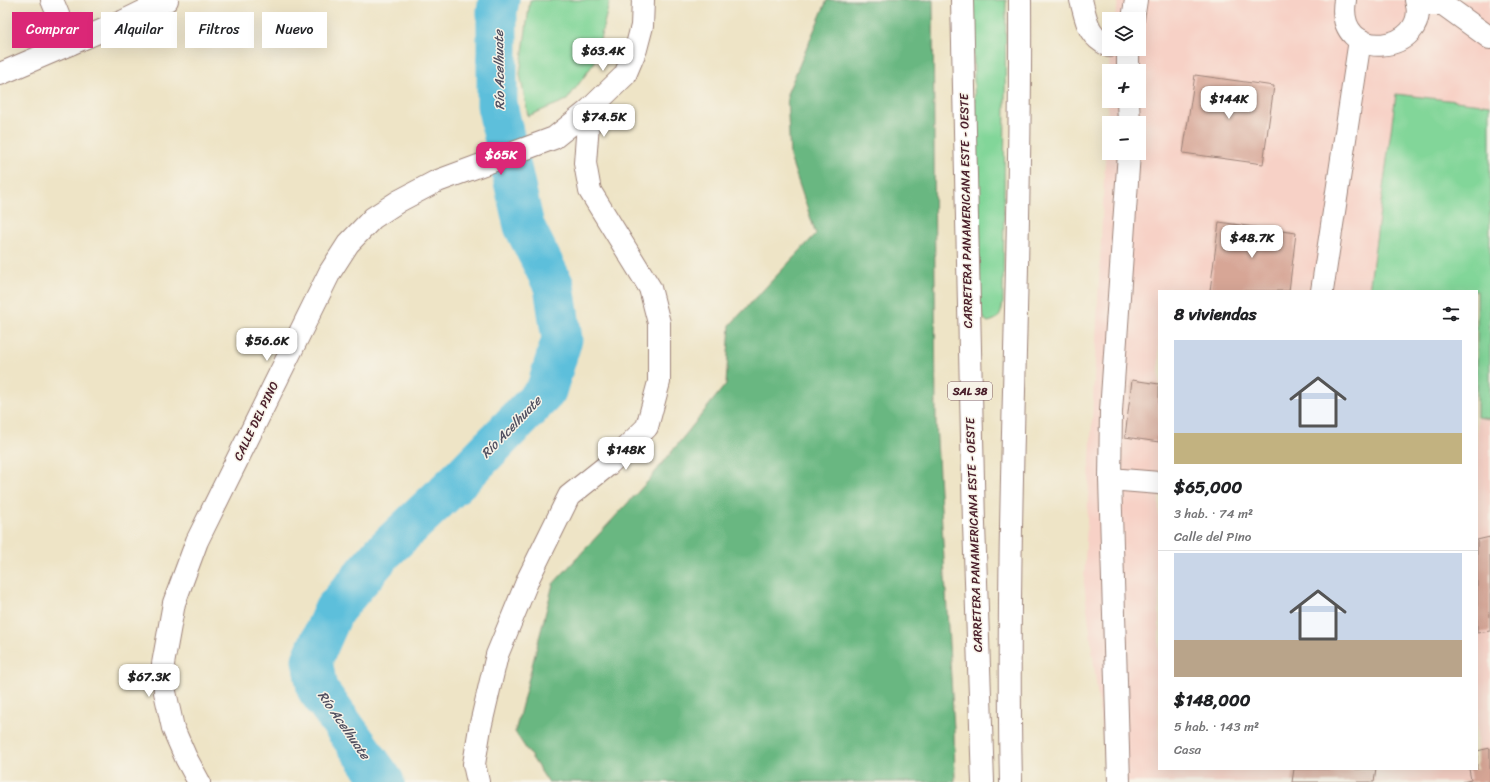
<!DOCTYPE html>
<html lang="es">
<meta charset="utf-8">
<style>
:root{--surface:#fff;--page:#f2f2f2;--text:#202124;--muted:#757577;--line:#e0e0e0;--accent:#db2777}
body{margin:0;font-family:Sriracha,sans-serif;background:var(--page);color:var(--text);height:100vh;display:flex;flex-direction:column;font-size:15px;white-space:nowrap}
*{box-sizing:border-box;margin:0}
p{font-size:13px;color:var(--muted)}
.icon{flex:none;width:22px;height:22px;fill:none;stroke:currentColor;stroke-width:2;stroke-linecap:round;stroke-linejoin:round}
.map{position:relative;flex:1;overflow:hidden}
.side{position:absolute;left:1158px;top:290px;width:320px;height:480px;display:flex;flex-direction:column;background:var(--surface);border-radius:0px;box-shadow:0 4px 16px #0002}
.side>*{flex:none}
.hud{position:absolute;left:12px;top:12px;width:380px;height:36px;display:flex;gap:8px}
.controls{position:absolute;left:1102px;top:12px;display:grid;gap:8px}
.controls a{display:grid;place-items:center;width:44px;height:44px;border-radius:0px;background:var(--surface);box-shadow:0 4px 16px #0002;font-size:20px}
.price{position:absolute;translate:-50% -34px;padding:0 9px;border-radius:8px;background:#fff;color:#222;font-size:13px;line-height:26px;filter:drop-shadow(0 1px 2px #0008)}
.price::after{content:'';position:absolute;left:50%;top:24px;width:12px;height:9px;margin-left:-6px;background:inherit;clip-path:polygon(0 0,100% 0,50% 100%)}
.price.active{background:var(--accent);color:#fff}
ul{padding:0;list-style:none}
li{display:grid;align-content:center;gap:8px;height:212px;padding:0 16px}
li+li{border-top:1px solid var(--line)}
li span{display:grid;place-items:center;height:124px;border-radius:0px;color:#555}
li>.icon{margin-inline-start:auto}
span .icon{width:72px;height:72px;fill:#fffc;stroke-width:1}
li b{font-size:17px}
h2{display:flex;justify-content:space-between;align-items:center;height:48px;padding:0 16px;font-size:17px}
.chip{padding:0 14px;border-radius:0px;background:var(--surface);box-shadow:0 4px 16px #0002;font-size:14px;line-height:36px}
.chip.active{background:var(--accent);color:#fff}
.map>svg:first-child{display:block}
.built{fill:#f7d1c6;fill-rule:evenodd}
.green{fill:#82d699;stroke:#667a62}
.forest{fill:#69b781;stroke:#5a6b56}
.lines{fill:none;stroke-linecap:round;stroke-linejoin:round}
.river{stroke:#5dbfdb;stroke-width:41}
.building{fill:#d7a696}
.minor-casing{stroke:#9c8278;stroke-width:24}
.major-casing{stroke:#9c8278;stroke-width:24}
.highway-casing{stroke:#9c8278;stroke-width:24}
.minor{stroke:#fff;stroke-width:22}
.major{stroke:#fff;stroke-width:22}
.highway{stroke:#fff;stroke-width:22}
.labels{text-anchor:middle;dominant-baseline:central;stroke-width:3;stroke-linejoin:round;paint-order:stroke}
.shield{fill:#f7f3e8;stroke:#7e5f64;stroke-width:1}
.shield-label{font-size:11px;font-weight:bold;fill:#4a1f2b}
.street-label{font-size:12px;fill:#4a1f2b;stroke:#f7f3e8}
.water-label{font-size:13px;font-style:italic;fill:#504f60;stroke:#f7f3e8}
</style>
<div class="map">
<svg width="1490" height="782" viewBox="0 0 1490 782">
<rect width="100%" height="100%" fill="#f7f3e8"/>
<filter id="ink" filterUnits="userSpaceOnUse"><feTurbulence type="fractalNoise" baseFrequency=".025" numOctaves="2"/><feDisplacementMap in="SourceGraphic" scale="8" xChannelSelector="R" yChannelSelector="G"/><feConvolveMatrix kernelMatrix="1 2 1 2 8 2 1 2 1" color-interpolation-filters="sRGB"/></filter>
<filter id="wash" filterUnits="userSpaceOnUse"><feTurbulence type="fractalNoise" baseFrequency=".012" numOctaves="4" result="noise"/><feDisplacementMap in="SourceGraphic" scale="16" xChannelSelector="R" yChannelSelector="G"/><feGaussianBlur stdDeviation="0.9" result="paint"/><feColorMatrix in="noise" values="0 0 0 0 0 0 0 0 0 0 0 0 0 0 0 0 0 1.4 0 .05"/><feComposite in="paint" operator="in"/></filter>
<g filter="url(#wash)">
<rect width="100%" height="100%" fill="#eee4c6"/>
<!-- built -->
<path class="built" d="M1119,0H1490V782H1108L1084,582L1109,79V101H1139V71H1109L1110,49H1139V19H1114ZM1109,123H1139V153H1109ZM1159,291H1477V769H1159Z"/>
<!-- green -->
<g class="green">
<path d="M530,0H610L594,63L567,100L528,116L520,74Z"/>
<path d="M972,0H1006L1003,302C1001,314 1001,319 988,322L984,319L980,309Z"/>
<path d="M1396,94L1490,105V419L1477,417V291H1369Z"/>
</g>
<!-- forest -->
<path class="forest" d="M827,0H933L936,423L954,729L955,782H548L515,732L553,584L649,480L726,384L730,325L816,234L790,157L787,94Z"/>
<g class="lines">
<!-- river -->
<path class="river" d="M384,782L317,689L312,660L334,610L383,552L463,476L546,391L562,339L554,286L524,226L497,105V11L499,0"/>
</g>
<g id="blocks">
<!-- building -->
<g class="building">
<path d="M1195,75L1274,86L1263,164L1183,153Z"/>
<path d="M1219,222L1296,233L1289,291H1210Z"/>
<path d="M1132,380L1159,384V442L1125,437Z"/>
<path d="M1490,537V631L1477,633V540Z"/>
<path d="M1490,748V782H1462L1471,780L1469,769H1477V751Z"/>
<path d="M1294,769H1376L1374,782H1292Z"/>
</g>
</g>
</g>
<g filter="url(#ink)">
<use href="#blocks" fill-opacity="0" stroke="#9c8278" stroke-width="1"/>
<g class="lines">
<!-- minor casing -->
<g class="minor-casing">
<g id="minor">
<path d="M52,0L70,44"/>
<path d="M1081,0C1087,22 1087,35 1109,46"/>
<path d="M1345,0C1334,66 1432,53 1416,0"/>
<path d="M1417,4H1443L1490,38"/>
<path d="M1133,19L1136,0"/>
<path d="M1128,71V49"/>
<path d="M0,74L124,21L167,0"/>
<path d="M1128,101L1129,123"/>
<path d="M1322,291L1360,40"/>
<path d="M1110,479L1159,483"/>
<path d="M478,782L474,764L480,728L497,655L529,577L569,496L608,465L647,427L659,382V323L650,288L590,191L585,163L589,110"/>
<path d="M1119,782L1110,479L1111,411L1129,153"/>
</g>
</g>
<!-- major casing -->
<g class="major-casing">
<path id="major" d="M199,782L186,758L173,728L165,692L163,664L174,603L197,541L330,272L348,244L373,218L399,201L435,182L554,138L589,110L625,75L636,49L642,26L643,0"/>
</g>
<!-- highway casing -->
<g class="highway-casing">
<g id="highway">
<path d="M962,0L974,524L983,782"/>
<path d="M1011,782C1005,521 1022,261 1020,0"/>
</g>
</g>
<!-- minor -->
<use href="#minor" class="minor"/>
<!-- major -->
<use href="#major" class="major"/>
<!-- highway -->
<use href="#highway" class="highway"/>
</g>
</g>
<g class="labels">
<!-- shield labels -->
<rect class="shield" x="948" y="382" width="44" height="18" rx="3"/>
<g class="shield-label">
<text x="970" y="391">SAL 38</text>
</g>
<!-- street labels -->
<g class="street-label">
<text transform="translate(966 211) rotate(-91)">CARRETERA PANAMERICANA ESTE - OESTE</text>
<text transform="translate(256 421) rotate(-64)">CALLE DEL PINO</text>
<text transform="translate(974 535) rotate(-92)">CARRETERA PANAMERICANA ESTE - OESTE</text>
</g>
<!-- water labels -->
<g class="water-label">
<text transform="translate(499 70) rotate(-91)">Río Acelhuate</text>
<text transform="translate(511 427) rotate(-46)">Río Acelhuate</text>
<text transform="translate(344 725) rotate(55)">Río Acelhuate</text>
</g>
</g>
</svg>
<div class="controls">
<a><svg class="icon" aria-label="layers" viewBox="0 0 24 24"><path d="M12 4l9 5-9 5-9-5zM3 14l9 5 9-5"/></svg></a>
<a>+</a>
<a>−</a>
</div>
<b class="price" style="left:603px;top:72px">$63.4K</b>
<b class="price" style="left:1229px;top:120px">$144K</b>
<b class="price" style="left:604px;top:138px">$74.5K</b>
<b class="price active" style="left:501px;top:176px">$65K</b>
<b class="price" style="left:1252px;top:259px">$48.7K</b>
<b class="price" style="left:267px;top:362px">$56.6K</b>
<b class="price" style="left:626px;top:471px">$148K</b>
<b class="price" style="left:149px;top:698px">$67.3K</b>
<div class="hud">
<a class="chip active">Comprar</a>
<a class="chip">Alquilar</a>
<a class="chip">Filtros</a>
<a class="chip">Nuevo</a>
</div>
<section class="side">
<h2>8 viviendas<svg class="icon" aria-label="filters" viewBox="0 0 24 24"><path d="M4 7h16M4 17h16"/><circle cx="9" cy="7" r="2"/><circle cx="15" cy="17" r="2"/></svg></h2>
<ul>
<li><span style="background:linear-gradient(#c9d6e8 75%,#c2b280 0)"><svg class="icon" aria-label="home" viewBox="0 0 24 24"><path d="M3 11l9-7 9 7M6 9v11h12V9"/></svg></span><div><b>$65,000</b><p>3 hab. · 74 m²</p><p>Calle del Pino</p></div></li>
<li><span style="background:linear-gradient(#c9d6e8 70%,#b9a48a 0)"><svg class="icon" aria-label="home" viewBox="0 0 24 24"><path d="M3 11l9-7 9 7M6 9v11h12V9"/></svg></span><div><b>$148,000</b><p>5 hab. · 143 m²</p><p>Casa</p></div></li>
</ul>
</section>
</div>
